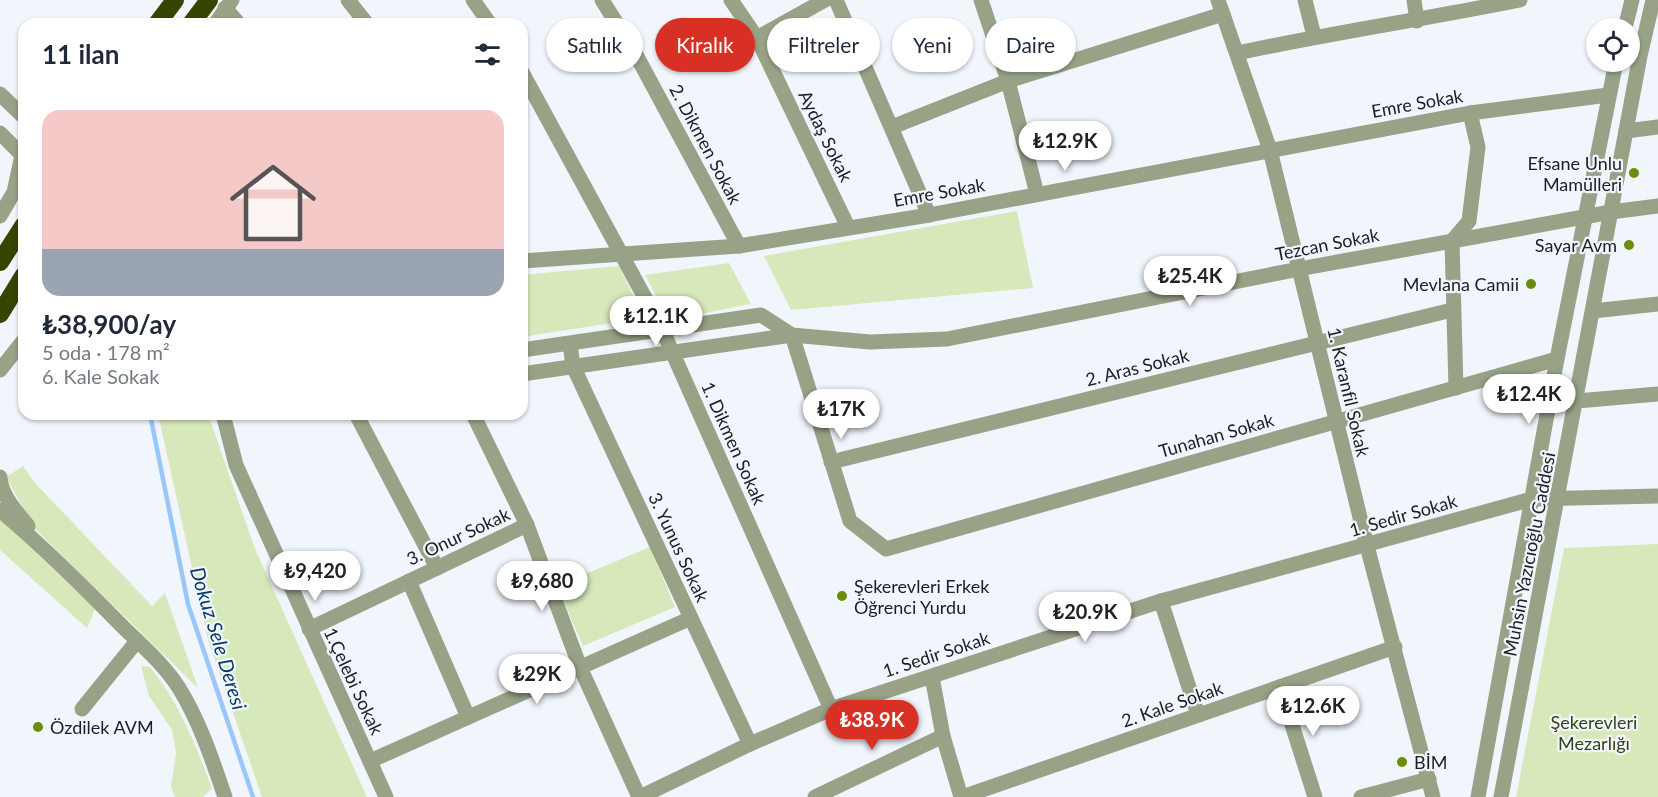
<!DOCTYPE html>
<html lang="tr">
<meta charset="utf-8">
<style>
:root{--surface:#fff;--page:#f6f6f7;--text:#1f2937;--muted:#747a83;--line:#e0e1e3;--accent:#d93025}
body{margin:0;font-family:Lato,sans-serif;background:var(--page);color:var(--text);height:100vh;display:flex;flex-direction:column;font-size:22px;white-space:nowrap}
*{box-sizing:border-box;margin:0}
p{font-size:20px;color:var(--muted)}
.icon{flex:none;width:33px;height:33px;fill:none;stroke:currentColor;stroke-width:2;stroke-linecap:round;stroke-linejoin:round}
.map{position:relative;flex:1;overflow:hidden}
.details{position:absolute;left:18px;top:18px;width:510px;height:402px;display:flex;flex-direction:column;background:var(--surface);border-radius:18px;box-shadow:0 2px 4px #0004}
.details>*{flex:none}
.banner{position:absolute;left:546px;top:18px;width:570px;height:54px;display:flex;gap:12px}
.controls{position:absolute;left:1586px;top:18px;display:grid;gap:12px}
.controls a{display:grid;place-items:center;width:54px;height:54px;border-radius:50%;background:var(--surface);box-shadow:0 2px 4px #0004;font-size:30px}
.price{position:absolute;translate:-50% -51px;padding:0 14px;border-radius:21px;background:#fff;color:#222;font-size:20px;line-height:39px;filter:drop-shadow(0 2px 3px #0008)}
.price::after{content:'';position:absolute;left:50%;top:36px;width:18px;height:14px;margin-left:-9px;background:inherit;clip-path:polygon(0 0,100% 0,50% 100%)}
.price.selected{background:var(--accent);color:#fff}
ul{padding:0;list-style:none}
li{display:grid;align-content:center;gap:12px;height:318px;padding:0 24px}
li+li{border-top:2px solid var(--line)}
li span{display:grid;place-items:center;height:186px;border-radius:18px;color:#555}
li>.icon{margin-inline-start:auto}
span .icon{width:108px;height:108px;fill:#fffc;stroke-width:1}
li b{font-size:26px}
h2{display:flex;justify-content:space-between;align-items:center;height:72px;padding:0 24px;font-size:26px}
.chip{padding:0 21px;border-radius:27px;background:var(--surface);box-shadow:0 2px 4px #0004;font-size:21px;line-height:54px}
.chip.selected{background:var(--accent);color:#fff}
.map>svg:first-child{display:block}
.green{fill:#d7e8ba}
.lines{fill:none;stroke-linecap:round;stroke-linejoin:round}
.stream{stroke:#99c7fc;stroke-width:4.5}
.minor{stroke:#98a287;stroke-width:15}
.highway{stroke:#334501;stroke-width:18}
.poi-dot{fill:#6b8c0f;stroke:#f1f6fc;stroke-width:2}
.labels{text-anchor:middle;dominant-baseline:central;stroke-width:4.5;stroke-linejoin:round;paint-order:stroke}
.street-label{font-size:18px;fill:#1b1f24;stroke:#f1f6fc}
.poi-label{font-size:18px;fill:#1b1f24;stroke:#f1f6fc;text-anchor:end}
.park-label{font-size:18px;fill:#354415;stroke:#f1f6fc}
.water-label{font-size:20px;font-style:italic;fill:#083a69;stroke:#f1f6fc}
</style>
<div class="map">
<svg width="1658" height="797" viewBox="0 0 1658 797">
<rect width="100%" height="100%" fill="#f1f6fc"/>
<!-- green -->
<g class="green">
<path d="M1017,211L1033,288L791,310L764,256Z"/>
<path d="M729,263L751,304L669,320L645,275Z"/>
<path d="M619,266L644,318L522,337V275Z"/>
<path d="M158,414H208L255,549L367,797H262L208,640Z"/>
<path d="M23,466L35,483L152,606L165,593L198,688L34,528L6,477Z"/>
<path d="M0,519L95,609L87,628L0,550Z"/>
<path d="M1658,544V797H1516L1564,548Z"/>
<path d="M650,547L675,607L583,646L557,586Z"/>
<path d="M141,666L150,667C179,702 196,746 212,788L203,797H175L171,786L176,753L172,730L149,696Z"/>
</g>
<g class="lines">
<!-- stream -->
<path class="stream" d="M150,414L188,604L253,797"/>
<!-- minor -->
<g class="minor">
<path d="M348,0L367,24"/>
<path d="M473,0L490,24"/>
<path d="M602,0L634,51L739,246"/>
<path d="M731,0L757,38L848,227"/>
<path d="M836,0L929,215"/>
<path d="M981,0L1008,81L1037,194"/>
<path d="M1218,0L1270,150L1367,546L1433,797"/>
<path d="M1305,0L1314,36"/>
<path d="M1414,0L1417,21"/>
<path d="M225,8L239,24"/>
<path d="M215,24L232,0"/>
<path d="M1625,28L1632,0"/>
<path d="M757,38L825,0"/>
<path d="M1237,53C1331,33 1426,19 1520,0"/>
<path d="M522,72L662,329L831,709"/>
<path d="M0,94L24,117"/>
<path d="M892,127L1008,81L1223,14"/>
<path d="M1626,131L1658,127"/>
<path d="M0,133L24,157"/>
<path d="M0,216L14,192L22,155"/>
<path d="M522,261L739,246L929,215L1470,113L1608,95"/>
<path d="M1593,311L1658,304"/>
<path d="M792,335L850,521L886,549L1557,359"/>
<path d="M570,344L573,366L750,744"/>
<path d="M522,350L761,315L792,335"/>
<path d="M0,370L24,340"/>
<path d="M522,374L792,335L870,342L947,339L1299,269L1611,212L1658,206"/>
<path d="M1456,388L1452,241L1469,221L1478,147L1470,113"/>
<path d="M1577,401L1658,394"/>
<path d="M223,414L236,465L386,797"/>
<path d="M356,414L437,568"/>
<path d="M473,414L527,525L580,667L639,797"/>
<path d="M831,462L1452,310"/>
<path d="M0,477C1,496 17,512 28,526"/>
<path d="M0,510C42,546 81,584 120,624C140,644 163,663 179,688C200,722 212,759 225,797"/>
<path d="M409,581L468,717"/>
<path d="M1161,601L1198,715"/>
<path d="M309,629L527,525"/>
<path d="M932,677L943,736L961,797"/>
<path d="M1280,687L1315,797"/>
<path d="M82,709L137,641"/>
<path d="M370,761L691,618"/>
<path d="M640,797L750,744L831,709L1161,601L1532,499L1658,496"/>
<path d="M815,797L943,736"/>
<path d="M962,797L1395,647"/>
<path d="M1361,797L1429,779"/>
<path d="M1478,797L1557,359L1616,62"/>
<path d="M1501,797L1640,56L1653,0"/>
</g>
<!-- highway -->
<g class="highway">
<path d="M157,24L175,0"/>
<path d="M191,24L209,0"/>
<path d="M0,262L24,225"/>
<path d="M0,314L24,275"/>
</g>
</g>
<!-- markers -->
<g class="poi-dot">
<circle cx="1634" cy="173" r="6"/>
<circle cx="1629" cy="245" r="6"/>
<circle cx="1531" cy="284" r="6"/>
<circle cx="842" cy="596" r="6"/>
<circle cx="38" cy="727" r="6"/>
<circle cx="1402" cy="762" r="6"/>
</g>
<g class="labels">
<!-- street labels -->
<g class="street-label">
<text transform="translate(1417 103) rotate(-10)">Emre Sokak</text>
<text transform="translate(826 136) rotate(64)">Aydaş Sokak</text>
<text transform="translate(706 144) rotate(62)">2. Dikmen Sokak</text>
<text transform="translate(939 192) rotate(-10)">Emre Sokak</text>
<text transform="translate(1327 244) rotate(-11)">Tezcan Sokak</text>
<text transform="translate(1137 367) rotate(-14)">2. Aras Sokak</text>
<text transform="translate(1349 392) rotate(77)">1. Karanfil Sokak</text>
<text transform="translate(1216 435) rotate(-16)">Tunahan Sokak</text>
<text transform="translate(734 443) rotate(66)">1. Dikmen Sokak</text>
<text transform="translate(1403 515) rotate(-16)">1. Sedir Sokak</text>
<text transform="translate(458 536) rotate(-25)">3. Onur Sokak</text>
<text transform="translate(679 547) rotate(65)">3. Yunus Sokak</text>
<text transform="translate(1529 554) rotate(-79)">Muhsin Yazıcıoğlu Caddesi</text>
<text transform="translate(936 654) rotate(-18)">1. Sedir Sokak</text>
<text transform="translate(354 681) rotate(65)">1.Çelebi Sokak</text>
<text transform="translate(1172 704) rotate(-19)">2. Kale Sokak</text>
</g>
<!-- poi labels -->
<g class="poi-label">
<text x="1622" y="163">Efsane Unlu<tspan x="1622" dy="21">Mamülleri</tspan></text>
<text x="1617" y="245">Sayar Avm</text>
<text x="1519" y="284">Mevlana Camii</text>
<text x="854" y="586" text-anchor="start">Şekerevleri Erkek<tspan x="854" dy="21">Öğrenci Yurdu</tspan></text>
<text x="50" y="727" text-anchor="start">Özdilek AVM</text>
<text x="1414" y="762" text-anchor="start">BİM</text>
</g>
<!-- park labels -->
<g class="park-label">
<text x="1594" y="722">Şekerevleri<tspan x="1594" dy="21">Mezarlığı</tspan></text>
</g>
<!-- water labels -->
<g class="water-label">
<text transform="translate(219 638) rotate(73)">Dokuz Sele Deresi</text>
</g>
</g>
</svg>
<div class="controls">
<a><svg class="icon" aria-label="locate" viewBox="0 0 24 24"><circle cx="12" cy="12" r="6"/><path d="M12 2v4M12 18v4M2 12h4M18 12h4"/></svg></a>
</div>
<b class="price" style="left:1065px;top:172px">₺12.9K</b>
<b class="price" style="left:1190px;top:307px">₺25.4K</b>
<b class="price" style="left:656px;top:347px">₺12.1K</b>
<b class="price" style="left:1529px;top:425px">₺12.4K</b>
<b class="price" style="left:841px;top:440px">₺17K</b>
<b class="price" style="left:315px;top:602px">₺9,420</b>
<b class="price" style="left:542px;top:612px">₺9,680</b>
<b class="price" style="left:1085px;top:643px">₺20.9K</b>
<b class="price" style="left:537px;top:705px">₺29K</b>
<b class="price" style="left:1313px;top:737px">₺12.6K</b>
<b class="price selected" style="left:872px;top:751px">₺38.9K</b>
<div class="banner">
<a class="chip">Satılık</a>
<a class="chip selected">Kiralık</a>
<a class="chip">Filtreler</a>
<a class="chip">Yeni</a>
<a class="chip">Daire</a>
</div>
<section class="details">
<h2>11 ilan<svg class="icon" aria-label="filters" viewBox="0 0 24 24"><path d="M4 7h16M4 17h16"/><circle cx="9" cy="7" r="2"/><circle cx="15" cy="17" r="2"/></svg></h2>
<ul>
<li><span style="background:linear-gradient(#f6c9c9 75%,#9aa5b1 0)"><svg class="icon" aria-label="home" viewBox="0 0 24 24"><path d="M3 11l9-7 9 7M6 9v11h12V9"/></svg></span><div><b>₺38,900/ay</b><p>5 oda · 178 m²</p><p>6. Kale Sokak</p></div></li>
</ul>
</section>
</div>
